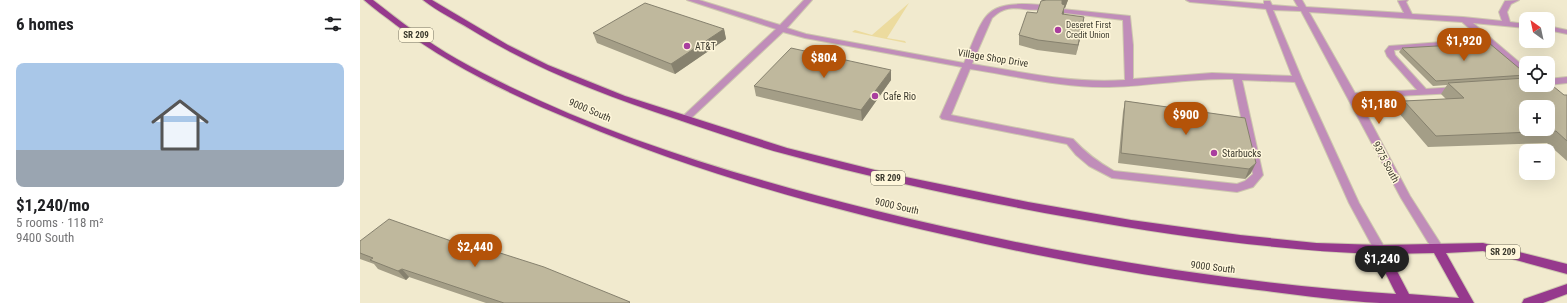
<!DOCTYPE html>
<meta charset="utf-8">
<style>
:root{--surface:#fff;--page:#f2f2f2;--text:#202124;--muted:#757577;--accent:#b45309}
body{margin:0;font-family:"Roboto Condensed",sans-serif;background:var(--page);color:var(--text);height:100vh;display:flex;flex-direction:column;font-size:15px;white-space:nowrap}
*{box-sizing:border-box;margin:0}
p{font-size:13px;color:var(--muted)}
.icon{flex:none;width:22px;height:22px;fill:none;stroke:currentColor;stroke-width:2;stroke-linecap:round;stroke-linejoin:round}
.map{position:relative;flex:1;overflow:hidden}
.sheet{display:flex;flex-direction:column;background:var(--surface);width:360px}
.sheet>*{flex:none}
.needle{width:26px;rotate:327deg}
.buttons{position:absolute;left:1159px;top:12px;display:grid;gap:8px}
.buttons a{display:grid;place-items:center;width:36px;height:36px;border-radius:8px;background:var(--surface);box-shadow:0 4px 16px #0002;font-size:20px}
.price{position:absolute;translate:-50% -34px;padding:0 9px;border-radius:14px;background:var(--accent);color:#fff;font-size:13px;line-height:26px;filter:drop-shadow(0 1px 2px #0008)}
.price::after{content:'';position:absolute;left:50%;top:24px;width:12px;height:9px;margin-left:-6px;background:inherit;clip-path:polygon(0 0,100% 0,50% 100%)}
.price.selected{background:#222;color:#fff}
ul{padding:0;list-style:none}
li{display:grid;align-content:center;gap:8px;height:212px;padding:0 16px}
li span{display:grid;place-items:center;height:124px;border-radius:8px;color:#555}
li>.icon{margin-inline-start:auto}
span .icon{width:72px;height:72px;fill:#fffc;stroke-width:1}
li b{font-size:17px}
h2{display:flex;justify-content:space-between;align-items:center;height:48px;padding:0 16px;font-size:17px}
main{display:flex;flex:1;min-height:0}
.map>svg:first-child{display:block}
.green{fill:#ecdb9e}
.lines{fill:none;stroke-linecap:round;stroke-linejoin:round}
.minor-casing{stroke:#cdc7ae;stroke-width:2}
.major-casing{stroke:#cdc7ae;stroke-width:2}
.minor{fill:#c08db9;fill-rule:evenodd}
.major{fill:#96398d;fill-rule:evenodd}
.wall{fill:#a49e87}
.shaded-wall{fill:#86816e}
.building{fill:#bfb89d;stroke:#86816e;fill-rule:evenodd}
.poi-dot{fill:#a93e9f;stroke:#fff7db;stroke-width:1.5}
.labels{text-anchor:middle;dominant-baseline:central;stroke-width:3;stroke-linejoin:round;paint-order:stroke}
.far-poi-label{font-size:9px;fill:#3b392d;stroke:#fff7db;text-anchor:start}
.shield{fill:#fff7db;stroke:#767261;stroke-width:1}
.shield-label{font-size:9px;font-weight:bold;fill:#3b392d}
.poi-label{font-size:10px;fill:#3b392d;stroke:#fff7db;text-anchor:start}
.street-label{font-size:10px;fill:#3b392d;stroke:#fff7db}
</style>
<main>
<section class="sheet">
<h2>6 homes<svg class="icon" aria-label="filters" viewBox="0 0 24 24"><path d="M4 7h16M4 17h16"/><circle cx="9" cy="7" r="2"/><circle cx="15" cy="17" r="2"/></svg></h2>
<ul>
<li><span style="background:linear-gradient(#a9c7e8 70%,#9aa5b1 0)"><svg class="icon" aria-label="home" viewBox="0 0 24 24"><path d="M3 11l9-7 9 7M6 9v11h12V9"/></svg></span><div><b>$1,240/mo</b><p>5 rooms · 118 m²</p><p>9400 South</p></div></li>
</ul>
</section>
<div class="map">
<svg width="1207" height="303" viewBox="0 0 1207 303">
<rect width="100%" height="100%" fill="#f1eace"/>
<!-- green -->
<path class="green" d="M549,3L527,38L545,41L546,43L492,32L495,30L512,35Z"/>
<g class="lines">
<!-- minor casing -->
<g class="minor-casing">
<g id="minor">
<path d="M327,0H339L420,25L444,0H452L427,28L446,34L604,63C625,15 622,0 681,5L685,7L684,9C663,13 650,0 632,18L612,64C662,72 714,84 765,80L763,20L705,13H702V9L770,16L773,45V79L852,73L932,76L906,9L830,2L826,0H854L904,4V1H910L912,5L938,7L934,0H942L946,7L1044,13L1038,1L1048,0L1046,2L1052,14L1103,17L1142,21L1139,12L1145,1L1159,0L1151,4L1147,12L1150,22L1166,24V28L1113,23L1166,68V75L1163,74L1127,44L1034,50L1035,55L1066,89L1096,87L1100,90L1096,93L998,98L1050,196L1084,249L1082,252L1078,254L1074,252L1041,198L941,11L913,10L942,79L999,203L1026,250L1024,253L1020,255L1016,253L989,203L935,82L882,80L903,175L893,187L877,192L752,178L729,166L716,155L707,144L582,119L580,117L602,67L445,38L423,32L328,121H322L320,119L322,117L416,29ZM949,12L1102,22L1122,39L1029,46L1025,51L1027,56L1057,90L995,93ZM610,69C656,76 703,88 749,87C790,86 831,78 873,79L893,174L885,181L877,184L754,171C738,162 726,153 713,139L591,115Z"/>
<path d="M1188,26L1207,30V34L1188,30Z"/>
<path d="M1207,77V83L1188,85V79Z"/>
</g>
</g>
<!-- major casing -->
<g class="major-casing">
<g id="major">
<path d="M4,0H13C40,21 67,42 97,59C223,130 373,175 513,210C684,252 860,282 1036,294L1016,254C915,250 814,236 713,218C617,201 520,180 425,154C388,144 352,131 316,119C244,95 175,69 110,29C95,20 77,11 63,0H72L148,45L188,65L265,96L427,148L531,174L668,202L771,220L880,235L956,243L1020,245L1123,243L1207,264V274L1123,251L1086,253L1114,303C1083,303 1052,303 1020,303C980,301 939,295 898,290C793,278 689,259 586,235C461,207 336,172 217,122C154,96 91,67 36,25C26,17 14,9 4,0ZM1074,253L1099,298L1049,294L1028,254Z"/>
<path d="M1207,284V294L1183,303H1162L1164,299Z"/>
</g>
</g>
<!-- minor -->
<use href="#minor" class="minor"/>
<!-- major -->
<use href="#major" class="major"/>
</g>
<!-- wall -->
<g class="wall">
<path d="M682,0H708L705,8H704V15L724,17L723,27L716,55L677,50L659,45V35L677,13Z"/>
<path d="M364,29L366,39L315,74L237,43L233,33Z"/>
<path d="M1042,48L1166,74V77L1165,78L1204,95H1207V161L1187,143L1068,147L1038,112L1044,101L1086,99L1081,94L1087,85L1073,86L1039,52Z"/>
<path d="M531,80L502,121L396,96L394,86Z"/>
<path d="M765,101L885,118L891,173L885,179L758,163L763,112Z"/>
<path d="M0,241L111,248L270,302V303H126L49,277L46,280L18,269L14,264L0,259Z"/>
</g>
<!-- shaded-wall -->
<g class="shaded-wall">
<path d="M701,0H708L705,8H704V14L701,24Z"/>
<path d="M724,17L723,27L716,55L718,45Z"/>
<path d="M364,29L366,39L315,74L311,64Z"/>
<path d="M531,70V80L502,121L501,110Z"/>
<path d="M896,163L891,173L885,179L889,169Z"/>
<path d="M42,269L49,277L46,280L38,271Z"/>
</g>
<!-- building -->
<g class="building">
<path d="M686,0H702V4L705,5L702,14L724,17L718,45L678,40L659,35L667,12L677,13L681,1Z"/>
<path d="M285,3L364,29L311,64L233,33Z"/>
<path d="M1129,43L1166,74V75L1076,81L1042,48Z"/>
<path d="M431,48L531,70L501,110L394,86Z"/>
<path d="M1166,78V85H1188V82L1204,95H1207V141L1196,131L1076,136L1044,101L1104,98L1088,83ZM1166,107H1188V129H1166Z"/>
<path d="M765,101L885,118L896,163L889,169L761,153Z"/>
<path d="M29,219L111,248L115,245L184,267L270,302L269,303H144L42,269L38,271L10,260L13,258L0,253V241Z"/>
</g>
<!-- markers -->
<g class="poi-dot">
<circle cx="698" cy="30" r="4"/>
<circle cx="327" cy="46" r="4"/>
<circle cx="515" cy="96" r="4"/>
<circle cx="854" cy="153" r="4"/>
</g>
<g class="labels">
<!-- far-poi labels -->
<g class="far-poi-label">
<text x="706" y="25">Deseret First<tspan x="706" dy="10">Credit Union</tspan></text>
</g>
<!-- shield labels -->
<g class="shield">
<rect x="39" y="28" width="34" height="14" rx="3"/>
<rect x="511" y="171" width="34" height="14" rx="3"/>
<rect x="1126" y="245" width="34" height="14" rx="3"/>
</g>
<g class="shield-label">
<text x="56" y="35">SR 209</text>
<text x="528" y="178">SR 209</text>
<text x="1143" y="252">SR 209</text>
</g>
<!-- poi labels -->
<g class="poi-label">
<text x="335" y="46">AT&amp;T</text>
<text x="523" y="96">Cafe Rio</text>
<text x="862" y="153">Starbucks</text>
</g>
<!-- street labels -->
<g class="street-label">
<text transform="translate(633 58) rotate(9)">Village Shop Drive</text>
<text transform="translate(230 110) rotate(23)">9000 South</text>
<text transform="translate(1026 162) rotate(62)">9375 South</text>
<text transform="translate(537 206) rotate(13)">9000 South</text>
<text transform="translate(853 267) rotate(7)">9000 South</text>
</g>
</g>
</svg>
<div class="buttons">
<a><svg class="needle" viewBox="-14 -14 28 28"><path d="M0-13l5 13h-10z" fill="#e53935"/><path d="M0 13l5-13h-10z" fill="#757577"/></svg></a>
<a><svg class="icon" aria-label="locate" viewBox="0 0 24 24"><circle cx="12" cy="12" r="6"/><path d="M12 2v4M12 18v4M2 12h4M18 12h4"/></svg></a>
<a>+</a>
<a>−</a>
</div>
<b class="price" style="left:1104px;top:62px">$1,920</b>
<b class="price" style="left:464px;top:79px">$804</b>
<b class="price" style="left:1019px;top:125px">$1,180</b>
<b class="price" style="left:826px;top:136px">$900</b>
<b class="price" style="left:115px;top:268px">$2,440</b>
<b class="price selected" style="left:1022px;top:280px">$1,240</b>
</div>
</main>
